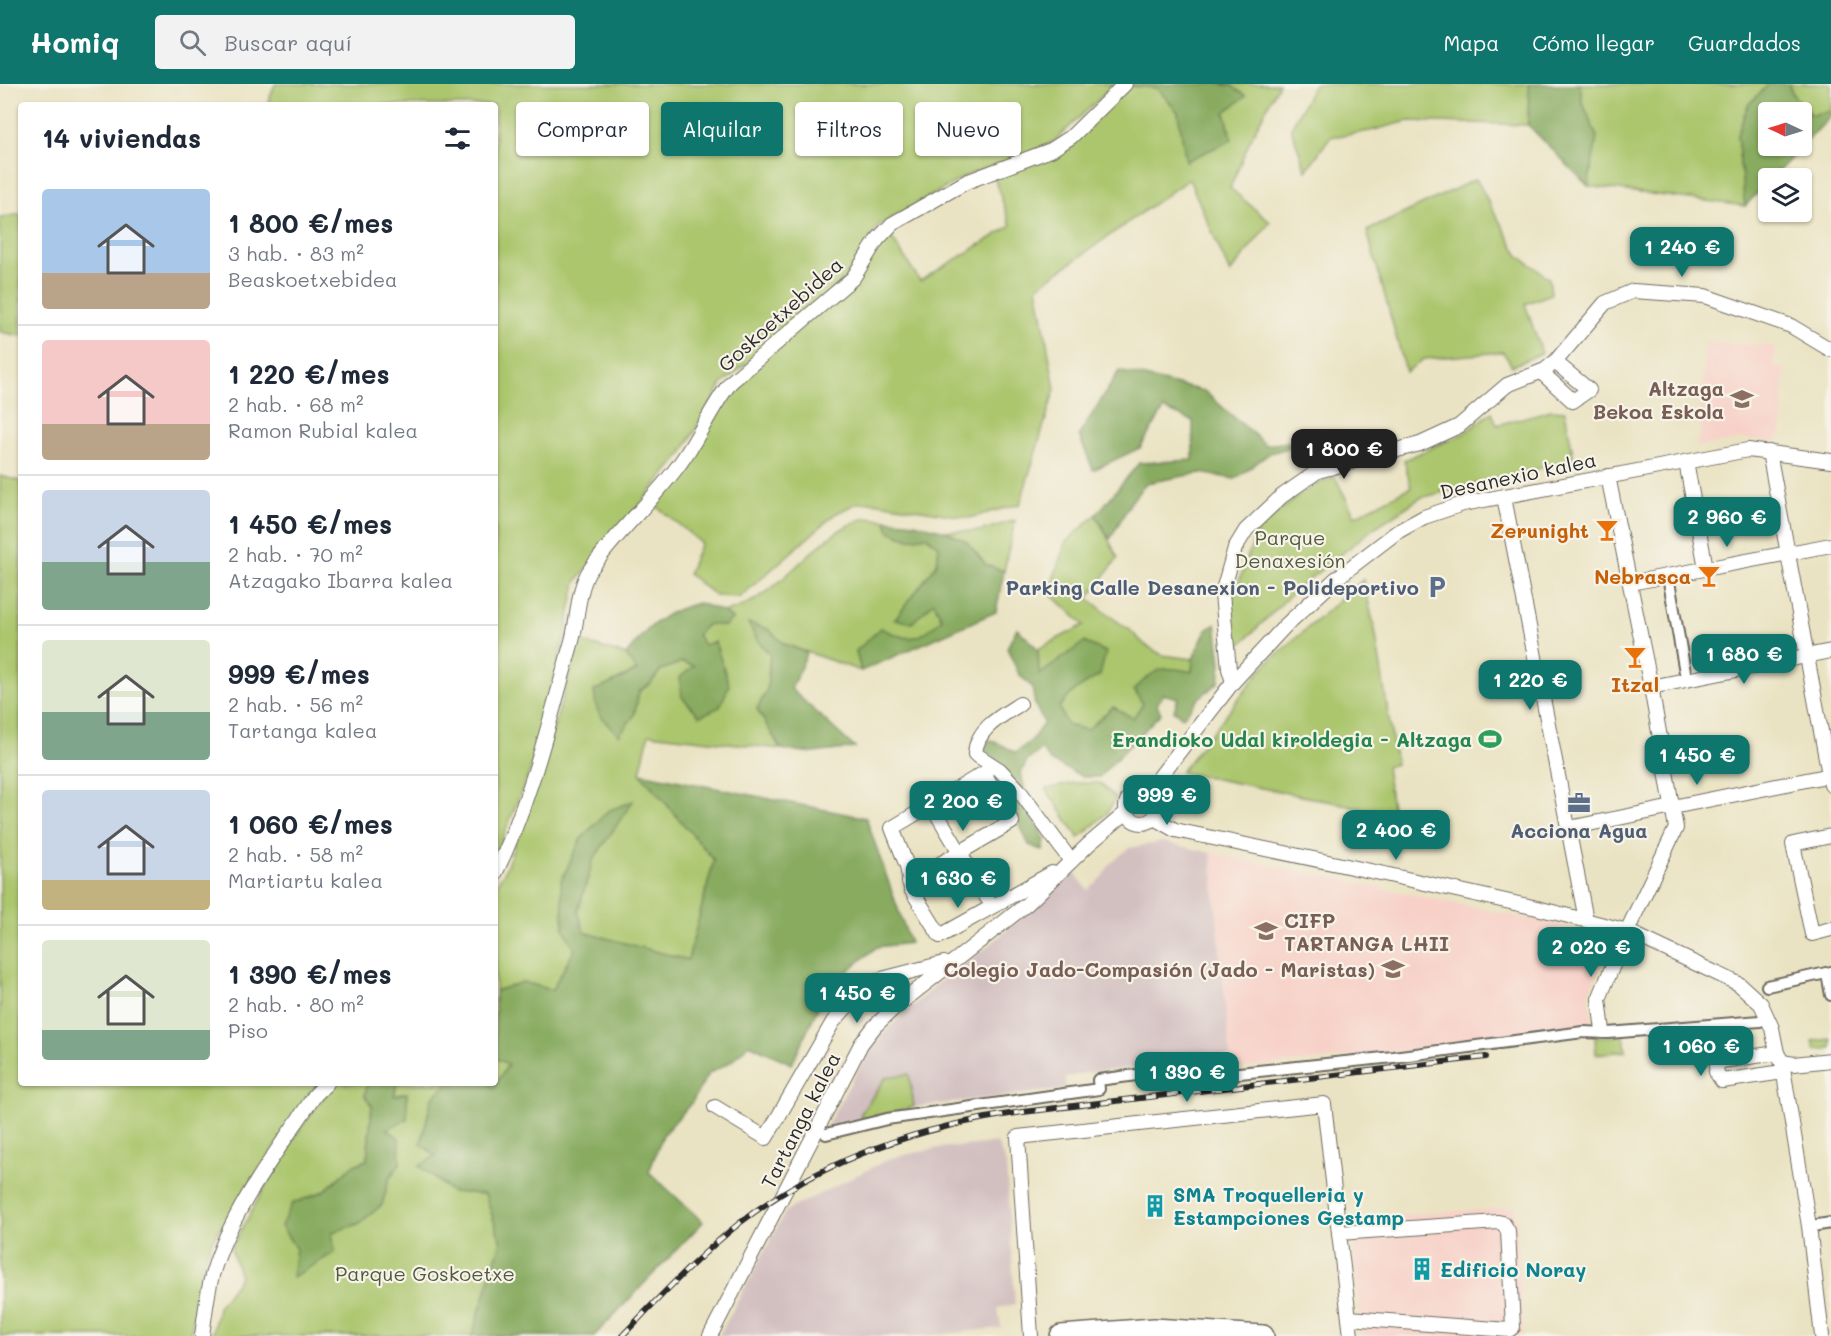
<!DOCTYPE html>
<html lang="es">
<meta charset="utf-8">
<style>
:root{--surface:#fff;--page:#f2f2f3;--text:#1f2937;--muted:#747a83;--line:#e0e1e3;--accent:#0f766e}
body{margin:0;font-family:Mali,sans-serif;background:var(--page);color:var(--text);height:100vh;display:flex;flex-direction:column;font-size:22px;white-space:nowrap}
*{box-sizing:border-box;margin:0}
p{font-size:20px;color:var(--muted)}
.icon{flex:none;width:33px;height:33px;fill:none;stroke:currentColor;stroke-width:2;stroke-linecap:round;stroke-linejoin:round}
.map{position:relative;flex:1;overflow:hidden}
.sheet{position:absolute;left:18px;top:18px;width:480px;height:984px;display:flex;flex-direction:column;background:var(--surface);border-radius:6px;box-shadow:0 2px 4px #0004}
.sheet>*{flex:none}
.top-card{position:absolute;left:516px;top:18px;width:570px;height:54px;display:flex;gap:12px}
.needle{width:39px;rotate:274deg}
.tools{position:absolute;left:1758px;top:18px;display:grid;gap:12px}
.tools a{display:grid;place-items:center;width:54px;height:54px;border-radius:6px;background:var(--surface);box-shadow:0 2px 4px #0004;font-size:30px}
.price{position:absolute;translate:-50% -51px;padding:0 14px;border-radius:12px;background:var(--accent);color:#fff;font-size:20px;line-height:39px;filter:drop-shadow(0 2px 3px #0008)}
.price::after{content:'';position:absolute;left:50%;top:36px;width:18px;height:14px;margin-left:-9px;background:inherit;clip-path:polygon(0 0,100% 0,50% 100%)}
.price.active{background:#222;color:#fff}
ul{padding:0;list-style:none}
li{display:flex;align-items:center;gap:18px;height:150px;padding:0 24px}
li+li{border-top:2px solid var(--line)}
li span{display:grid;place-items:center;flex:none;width:168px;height:120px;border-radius:6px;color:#555}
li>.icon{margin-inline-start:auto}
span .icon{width:72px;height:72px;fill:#fffc;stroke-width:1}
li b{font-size:26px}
h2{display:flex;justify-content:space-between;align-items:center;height:72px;padding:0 24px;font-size:26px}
.chip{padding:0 21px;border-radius:6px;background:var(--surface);box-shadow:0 2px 4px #0004;font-size:21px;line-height:54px}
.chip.active{background:var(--accent);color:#fff}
header{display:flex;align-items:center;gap:36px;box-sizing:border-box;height:84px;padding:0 30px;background:var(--accent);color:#fff}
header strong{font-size:28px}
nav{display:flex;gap:33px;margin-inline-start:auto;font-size:21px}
.search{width:420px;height:54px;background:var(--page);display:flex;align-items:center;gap:15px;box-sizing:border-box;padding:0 21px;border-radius:6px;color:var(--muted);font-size:22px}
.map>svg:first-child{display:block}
.built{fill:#f7d1c8}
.industrial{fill:#d2bfc0}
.green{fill:#abc66d;stroke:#6b784c;stroke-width:1.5}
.forest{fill:#88ab60;stroke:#5a6b46;stroke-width:1.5;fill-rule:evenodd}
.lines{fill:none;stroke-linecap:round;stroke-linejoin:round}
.pedestrian-casing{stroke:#6e6b60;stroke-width:14}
.minor-casing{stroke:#6e6b60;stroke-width:16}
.primary-casing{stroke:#6e6b60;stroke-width:24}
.pedestrian{stroke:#fff;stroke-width:10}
.minor{stroke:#fff;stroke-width:14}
.primary{stroke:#fff;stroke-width:21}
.rail-casing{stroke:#2b2b2b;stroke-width:6}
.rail{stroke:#f7f3e8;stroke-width:4;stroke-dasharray:11;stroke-linecap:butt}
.labels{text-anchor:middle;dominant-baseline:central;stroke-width:4.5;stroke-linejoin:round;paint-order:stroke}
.street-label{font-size:20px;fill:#2b2b2b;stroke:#f7f3e8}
.education-label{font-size:20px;font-weight:bold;fill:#785e54;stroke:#f7f3e8;text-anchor:end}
.food-label{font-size:20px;font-weight:bold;fill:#c56008;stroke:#f7f3e8;text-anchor:end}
.park-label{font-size:20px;fill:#515a3f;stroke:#f7f3e8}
.service-label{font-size:20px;font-weight:bold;fill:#4e5e75;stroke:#f7f3e8;text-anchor:end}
.leisure-label{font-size:20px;font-weight:bold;fill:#27864d;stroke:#f7f3e8;text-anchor:end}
.culture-label{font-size:20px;font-weight:bold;fill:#0d838f;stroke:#f7f3e8;text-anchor:start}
</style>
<header>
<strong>Homiq</strong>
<div class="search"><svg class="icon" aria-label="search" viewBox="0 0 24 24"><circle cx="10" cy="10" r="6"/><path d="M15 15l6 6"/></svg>Buscar aquí</div>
<nav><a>Mapa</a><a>Cómo llegar</a><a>Guardados</a></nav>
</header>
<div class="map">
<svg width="1831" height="1252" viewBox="0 0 1831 1252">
<rect width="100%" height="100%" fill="#f7f3e8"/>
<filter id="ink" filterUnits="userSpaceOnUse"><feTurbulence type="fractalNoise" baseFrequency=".0167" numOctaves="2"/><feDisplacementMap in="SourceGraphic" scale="12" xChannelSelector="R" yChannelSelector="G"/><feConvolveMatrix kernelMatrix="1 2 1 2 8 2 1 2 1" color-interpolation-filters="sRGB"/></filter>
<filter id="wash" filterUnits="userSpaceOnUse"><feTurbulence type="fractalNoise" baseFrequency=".008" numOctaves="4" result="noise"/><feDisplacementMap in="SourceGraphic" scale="24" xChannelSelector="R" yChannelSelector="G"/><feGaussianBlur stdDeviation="1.35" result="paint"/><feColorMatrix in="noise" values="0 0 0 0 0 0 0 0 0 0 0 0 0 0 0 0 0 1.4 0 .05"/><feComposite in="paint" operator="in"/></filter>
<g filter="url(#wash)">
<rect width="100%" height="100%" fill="#eae3c3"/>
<!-- built -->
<g class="built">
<path d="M1705,258L1775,262L1774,283L1785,284L1781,347L1776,358L1746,355L1696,363L1700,351Z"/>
<path d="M1211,769L1613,852L1589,910L1593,942L1494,957L1231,986Z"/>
<path d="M1515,1123L1523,1252H1362L1351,1144L1354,1135Z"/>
</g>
<!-- industrial -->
<g class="industrial">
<path d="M1163,758L1211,769L1230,972L1085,989L1065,994L1066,1005L914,1023L837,1043L827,1041L875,956L945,893L995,857L1056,798L1074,788L1088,806L1103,792L1110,780L1129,764Z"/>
<path d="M997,1059L1006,1080L1015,1220L998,1224L1001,1244L925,1252H719L786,1127L891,1074L938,1064Z"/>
</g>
<!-- green -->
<g class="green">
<path d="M275,0H1115L1052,59L968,91L879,141L844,195L722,300L682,369L576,498L565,553L531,684L495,773V21H267Z"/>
<path d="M1218,0H1279L1251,54L1230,104L1270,138L1230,189L1189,95L1037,203L1055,305L1020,420L969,434L873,418L857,419L835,430L740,513L716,512L688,490L701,459L654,420L685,386L730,306L880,160L890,151L920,197L1011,142L994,93L1062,67L1130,2L1157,4L1178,28L1186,77L1225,28L1232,2Z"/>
<path d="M1314,0H1529L1528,41L1408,37L1370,47L1330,53L1306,87L1291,44Z"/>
<path d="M1580,0H1769L1737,51L1745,122L1588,102L1597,53L1582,17Z"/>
<path d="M1788,0H1831V27L1811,31L1794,12Z"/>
<path d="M1476,95L1519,172L1549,194L1551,210L1525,220L1542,269L1512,282L1503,268L1424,275L1406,288L1367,147Z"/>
<path d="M21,130V252L0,248V134Z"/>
<path d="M1551,326L1565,327L1574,376L1420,414L1374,444L1293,508L1235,566L1231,520L1255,452L1263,439L1311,403L1335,393L1355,432L1411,403L1404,376L1463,350L1492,328L1497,341Z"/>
<path d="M0,392L21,397V999H318L213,1155L204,1177L190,1252H0Z"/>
<path d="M1096,431L1118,474L1088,514L1107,530L1131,547L1145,561L1162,571L1193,575L1192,589L1143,620L1133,635L1113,623L1087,646L1066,641L1059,623L1074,607L1100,591L1062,576L1039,591L1038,565L1084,541L1049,508L1066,458Z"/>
<path d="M866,434L886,436L889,447L909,455L926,452L939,462L937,480L895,535L934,518L942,536L921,553L901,554L856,567L861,587L784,560L768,545L757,556L770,570L767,606L757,625L781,665L649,650L640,689L714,776L688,876L584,849L578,828L593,776L631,718L581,755L562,797L564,845L575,865L552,906L523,898L495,907V802L504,789L539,695L579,557L626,571L637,586L608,601L605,638L612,644L634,632L639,608L651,599L661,586L682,578L694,582L682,613L715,558L704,561L696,551L708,540L732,535L724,528C782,516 810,451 866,434Z"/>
<path d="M1015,436L1004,487L986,481L967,458L945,447H980Z"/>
<path d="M1363,496L1375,546L1396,680L1386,683L1393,730L1181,688L1265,581Z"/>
<path d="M1074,699H1100L1116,715L1106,730L1079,754L1046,705Z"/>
<path d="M1707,946L1708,958L1670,962L1669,949Z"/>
<path d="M1624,951L1626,967L1596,970L1595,953Z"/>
<path d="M1831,955V964L1815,966L1813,957Z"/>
<path d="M495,974L509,980L494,1005L488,999H495Z"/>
<path d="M909,990L914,1023L863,1035L860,1031L886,993Z"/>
<path d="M337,999H367L365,1012L372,1022L367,1076L352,1082L324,1107L292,1120L296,1165L292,1193L332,1148L358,1140L382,1121L389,1095L400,1079L387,1045L407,1009L394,1012L397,999H449L432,1014L421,1060L436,1072L420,1082L451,1108L485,1110L501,1158L472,1252H212L218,1223L240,1193L231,1164C263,1108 292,1046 337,999Z"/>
</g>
<!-- forest -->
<g class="forest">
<path d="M1132,0H1218L1232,2L1246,12L1225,28L1232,56L1186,77L1178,28L1157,4L1130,2Z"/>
<path d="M1529,0H1580L1582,17L1597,53L1588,102L1528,41Z"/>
<path d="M1769,0H1788L1794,12L1811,31L1831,27V32L1772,94H1768V98L1745,122L1737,51L1748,21ZM1768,28H1802V62H1768Z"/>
<path d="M1119,287L1204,307L1266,361L1332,352L1270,369L1235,395L1200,389L1146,399L1131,418L1110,455L1096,431L1139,379L1193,376V337L1164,325L1140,364L1093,386L1079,351Z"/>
<path d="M886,436L915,439L945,447L967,458L986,481L1004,487L996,528L861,587L856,567L881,544C911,559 917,557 942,535L934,518L912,539L895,535L937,480L939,462L926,452L909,455L889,447Z"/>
<path d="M699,519L724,528L732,535L725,542L708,540L697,551L704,561L715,558L729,601L720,623L700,632L682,613L680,593L694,582L682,578L661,586L651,599L639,607L634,632L619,651C602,634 595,631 594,606L608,601L637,587L626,571C647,543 665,526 699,519Z"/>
<path d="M748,539L768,545L784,560L807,569L791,605L855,664L813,669L781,665L757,625L767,606L770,570L757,556Z"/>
<path d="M1216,540L1221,579L1219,598L1199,614L1183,633L1174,627L1178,614L1163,610L1157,621L1161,629L1099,693H1084L1050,677L1042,665L1027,677L1021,689L1030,730L1045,755L1043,767L1029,761L999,696L994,674L984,665L989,656L1004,662L1015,669L1031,657L1044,639L1035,621L1032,603L1019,590L1007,564L1017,544L1038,565L1039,591L1084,558L1106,568L1100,591L1074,607L1059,623L1067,641L1087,646L1113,623L1133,634L1143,620L1134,606C1155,584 1162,581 1192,588L1193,575L1206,546Z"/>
<path d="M640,689L866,734L910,859L877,863L827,904L792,980L749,960L732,977L708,990L692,1018L663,1051L649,1088L703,1138L594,1252H472L501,1158L485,1110L451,1108L440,1097L419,1082L436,1072L421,1060L432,1014L449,999H488L494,1004L508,980L495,974V907L523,898L552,906L575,865L564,845L561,797L581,755L608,727L633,717L593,776L578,827L584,848L688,876L714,776Z"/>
<path d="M367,999H397L394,1012L407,1009V1035L387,1045L399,1054L400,1079L389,1095L382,1121L358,1140L332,1148L335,1168L292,1194L296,1165L281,1142L292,1120L324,1107L352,1082L367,1076L372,1022L365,1012Z"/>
</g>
</g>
<g filter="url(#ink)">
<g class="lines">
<!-- pedestrian casing -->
<g class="pedestrian-casing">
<g id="pedestrian">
<path d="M1669,498L1685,588"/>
<path d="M1827,889L1831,911"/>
<path d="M1767,902L1831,888"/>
<path d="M826,1050L887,1035L1099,1005L1098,996L1199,983L1201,993L1393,973L1583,948L1608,949L1760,937"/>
<path d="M1812,1142L1831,1139"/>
</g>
</g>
<!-- minor casing -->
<g class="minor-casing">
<g id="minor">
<path d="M1541,288L1573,317L1589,306L1555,278"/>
<path d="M1769,368L1831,701"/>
<path d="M1686,378L1706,484"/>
<path d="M1504,413L1586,836"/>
<path d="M1630,499L1831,461"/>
<path d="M1233,598L1229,585L1222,510L1235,464L1246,446L1282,412L1318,387L1420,360L1459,342L1507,301L1545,286L1555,278L1605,219L1633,207L1705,212L1791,242L1831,266"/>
<path d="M1651,603L1831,567"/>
<path d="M1020,620C1001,632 976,645 975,670L1000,686L1018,705L1071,777"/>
<circle cx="1142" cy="723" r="16"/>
<path d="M1148,708L1233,598L1285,542L1337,494L1397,448L1424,433L1463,420L1748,366L1831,377"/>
<path d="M931,720L987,814"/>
<path d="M1154,734L1175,746L1380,789L1537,824L1616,844L1627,847L1739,900L1761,920L1772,944L1777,969L1782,978L1809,1142L1822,1252"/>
<path d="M1569,744L1831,691"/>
<path d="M1831,752L1793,760L1812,850L1831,845"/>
<path d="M495,790C531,716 550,635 572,557C578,535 577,511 587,491C591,483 598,476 603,469C626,440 653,415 675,386C697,359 709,326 731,298L853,194L877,156L892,140L966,98L1051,66L1071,53L1125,0"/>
<path d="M909,798L1012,738L984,689L892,744L907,782L911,805L940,852L1052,789"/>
<path d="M1603,947L1599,915L1627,847L1676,744L1651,603L1608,392"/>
<path d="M1777,969L1721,977L1717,981L1716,988L1722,997L1783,988"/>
<path d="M1782,978L1794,980L1831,976"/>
<path d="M715,1023L766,1054L833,938L858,910L874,897L944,879L948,882"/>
<path d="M1339,1149L1498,1138L1503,1139L1508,1147L1513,1243L1509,1246L1349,1234"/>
<path d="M202,1252C205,1231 207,1208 213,1188C231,1126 279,1065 315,1011L327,999"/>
<path d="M710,1252L861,960L875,942L893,925L1027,820L1089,760L1127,728"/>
<path d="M1031,1252L1018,1053L1324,1020L1351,1252"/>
</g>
</g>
<!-- primary casing -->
<g class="primary-casing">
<path id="primary" d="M1061,1252L1154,1245L1263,1252"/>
</g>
<!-- pedestrian -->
<use href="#pedestrian" class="pedestrian"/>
<!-- minor -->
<use href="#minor" class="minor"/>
<!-- primary -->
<use href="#primary" class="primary"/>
<!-- rail casing -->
<g class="rail-casing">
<path id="rail" d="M622,1252C660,1213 698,1172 741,1138C824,1074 921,1042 1023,1028L1486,973"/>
</g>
<!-- rail -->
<use href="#rail" class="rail"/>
</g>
</g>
<!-- icons -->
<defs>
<g id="school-bare" transform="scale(1.8)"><path d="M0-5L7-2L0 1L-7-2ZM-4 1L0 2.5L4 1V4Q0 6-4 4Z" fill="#8d6e63" stroke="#f7f3e8" stroke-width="2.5" paint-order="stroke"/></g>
<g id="bar-bare" transform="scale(1.8)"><path d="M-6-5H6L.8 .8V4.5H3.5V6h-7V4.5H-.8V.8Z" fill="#e8710a" stroke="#f7f3e8" stroke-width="2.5" paint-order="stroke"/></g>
<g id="parking-bare" transform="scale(1.8)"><path d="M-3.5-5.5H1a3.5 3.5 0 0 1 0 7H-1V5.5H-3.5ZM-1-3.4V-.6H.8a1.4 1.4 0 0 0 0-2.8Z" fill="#5c6f8a" stroke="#f7f3e8" stroke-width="2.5" paint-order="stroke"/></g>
<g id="stadium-bare" transform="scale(1.8)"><path d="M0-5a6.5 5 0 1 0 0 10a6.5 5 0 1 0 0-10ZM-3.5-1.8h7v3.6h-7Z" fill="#2e9e5b" stroke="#f7f3e8" stroke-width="2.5" paint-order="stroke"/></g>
<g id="office-bare" transform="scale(1.8)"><path d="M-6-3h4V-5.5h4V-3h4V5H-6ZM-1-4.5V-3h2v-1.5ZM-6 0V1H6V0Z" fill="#5c6f8a" stroke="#f7f3e8" stroke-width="2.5" paint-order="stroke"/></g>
<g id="university-bare" transform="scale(1.8)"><path d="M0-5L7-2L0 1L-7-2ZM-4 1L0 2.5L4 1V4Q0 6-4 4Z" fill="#8d6e63" stroke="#f7f3e8" stroke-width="2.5" paint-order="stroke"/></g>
<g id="building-bare" transform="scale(1.8)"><path d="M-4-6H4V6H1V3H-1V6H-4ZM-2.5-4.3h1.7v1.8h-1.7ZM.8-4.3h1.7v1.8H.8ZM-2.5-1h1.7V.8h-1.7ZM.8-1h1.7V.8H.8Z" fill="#0f9aa8" stroke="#f7f3e8" stroke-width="2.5" paint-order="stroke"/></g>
</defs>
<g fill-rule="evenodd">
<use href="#school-bare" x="1742" y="315"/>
<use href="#bar-bare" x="1607" y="446"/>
<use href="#bar-bare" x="1709" y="492"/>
<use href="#parking-bare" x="1437" y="503"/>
<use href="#bar-bare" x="1635" y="573"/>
<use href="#stadium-bare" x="1490" y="655"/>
<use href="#office-bare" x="1579" y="719"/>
<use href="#university-bare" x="1266" y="847"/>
<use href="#school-bare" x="1393" y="885"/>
<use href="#building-bare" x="1155" y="1122"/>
<use href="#building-bare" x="1422" y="1185"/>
</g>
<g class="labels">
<!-- street labels -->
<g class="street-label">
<text transform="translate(780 230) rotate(-42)">Goskoetxebidea</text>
<text transform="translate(1518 391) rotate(-12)">Desanexio kalea</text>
<text transform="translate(800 1036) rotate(-63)">Tartanga kalea</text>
</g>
<!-- education labels -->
<g class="education-label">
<text x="1724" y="304">Altzaga<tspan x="1724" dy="23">Bekoa Eskola</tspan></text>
<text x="1284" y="836" text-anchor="start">CIFP<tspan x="1284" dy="23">TARTANGA LHII</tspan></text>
<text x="1375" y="885">Colegio Jado-Compasión (Jado - Maristas)</text>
</g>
<!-- food labels -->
<g class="food-label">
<text x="1589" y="446">Zerunight</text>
<text x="1691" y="492">Nebrasca</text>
<text x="1635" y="600" text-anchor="middle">Itzal</text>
</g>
<!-- park labels -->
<g class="park-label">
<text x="1290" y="453">Parque<tspan x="1290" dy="23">Denaxesión</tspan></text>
<text x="425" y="1189">Parque Goskoetxe</text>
</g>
<!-- service labels -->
<g class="service-label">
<text x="1419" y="503">Parking Calle Desanexion - Polideportivo</text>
<text x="1579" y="746" text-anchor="middle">Acciona Agua</text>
</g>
<!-- leisure labels -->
<g class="leisure-label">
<text x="1472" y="655">Erandioko Udal kiroldegia - Altzaga</text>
</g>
<!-- culture labels -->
<g class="culture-label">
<text x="1173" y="1110">SMA Troquelleria y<tspan x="1173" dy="23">Estampciones Gestamp</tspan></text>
<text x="1440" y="1185">Edificio Noray</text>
</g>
</g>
</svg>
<div class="tools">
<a><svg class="needle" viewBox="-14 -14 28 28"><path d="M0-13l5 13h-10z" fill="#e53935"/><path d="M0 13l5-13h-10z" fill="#747a83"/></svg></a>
<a><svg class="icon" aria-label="layers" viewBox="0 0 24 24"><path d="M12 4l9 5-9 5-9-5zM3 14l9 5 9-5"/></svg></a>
</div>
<b class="price" style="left:1682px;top:194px">1 240 €</b>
<b class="price active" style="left:1344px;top:396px">1 800 €</b>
<b class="price" style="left:1727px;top:464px">2 960 €</b>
<b class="price" style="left:1744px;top:601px">1 680 €</b>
<b class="price" style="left:1530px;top:627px">1 220 €</b>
<b class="price" style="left:1697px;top:702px">1 450 €</b>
<b class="price" style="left:1167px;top:742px">999 €</b>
<b class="price" style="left:963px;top:748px">2 200 €</b>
<b class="price" style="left:1396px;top:777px">2 400 €</b>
<b class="price" style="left:958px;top:825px">1 630 €</b>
<b class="price" style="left:1591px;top:894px">2 020 €</b>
<b class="price" style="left:857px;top:940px">1 450 €</b>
<b class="price" style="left:1701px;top:993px">1 060 €</b>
<b class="price" style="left:1187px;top:1019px">1 390 €</b>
<div class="top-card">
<a class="chip">Comprar</a>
<a class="chip active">Alquilar</a>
<a class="chip">Filtros</a>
<a class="chip">Nuevo</a>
</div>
<section class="sheet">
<h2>14 viviendas<svg class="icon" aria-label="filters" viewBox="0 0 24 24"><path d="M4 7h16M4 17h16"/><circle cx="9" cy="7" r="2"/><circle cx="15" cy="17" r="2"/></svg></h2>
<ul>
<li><span style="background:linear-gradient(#a9c7e8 70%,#b9a48a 0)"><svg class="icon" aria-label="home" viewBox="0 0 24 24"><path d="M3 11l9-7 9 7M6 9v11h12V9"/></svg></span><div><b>1 800 €/mes</b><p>3 hab. · 83 m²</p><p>Beaskoetxebidea</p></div></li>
<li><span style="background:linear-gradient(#f6c9c9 70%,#b9a48a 0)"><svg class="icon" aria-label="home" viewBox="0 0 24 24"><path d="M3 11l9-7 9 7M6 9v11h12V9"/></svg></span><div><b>1 220 €/mes</b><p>2 hab. · 68 m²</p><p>Ramon Rubial kalea</p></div></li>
<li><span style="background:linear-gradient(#c9d6e8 60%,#7fa58c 0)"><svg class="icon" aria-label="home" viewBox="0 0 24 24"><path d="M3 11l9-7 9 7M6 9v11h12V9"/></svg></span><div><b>1 450 €/mes</b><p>2 hab. · 70 m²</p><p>Atzagako Ibarra kalea</p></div></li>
<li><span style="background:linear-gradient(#dfe7d0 60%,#7fa58c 0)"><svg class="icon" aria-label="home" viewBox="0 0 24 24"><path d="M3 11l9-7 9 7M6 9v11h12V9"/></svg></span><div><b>999 €/mes</b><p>2 hab. · 56 m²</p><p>Tartanga kalea</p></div></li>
<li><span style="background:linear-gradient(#c9d6e8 75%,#c2b280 0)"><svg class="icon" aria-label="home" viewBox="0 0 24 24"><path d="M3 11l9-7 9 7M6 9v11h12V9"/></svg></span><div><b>1 060 €/mes</b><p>2 hab. · 58 m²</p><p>Martiartu kalea</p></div></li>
<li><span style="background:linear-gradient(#dfe7d0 75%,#7fa58c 0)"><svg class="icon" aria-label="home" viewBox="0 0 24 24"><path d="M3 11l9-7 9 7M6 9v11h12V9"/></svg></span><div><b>1 390 €/mes</b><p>2 hab. · 80 m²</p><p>Piso</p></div></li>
</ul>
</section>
</div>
